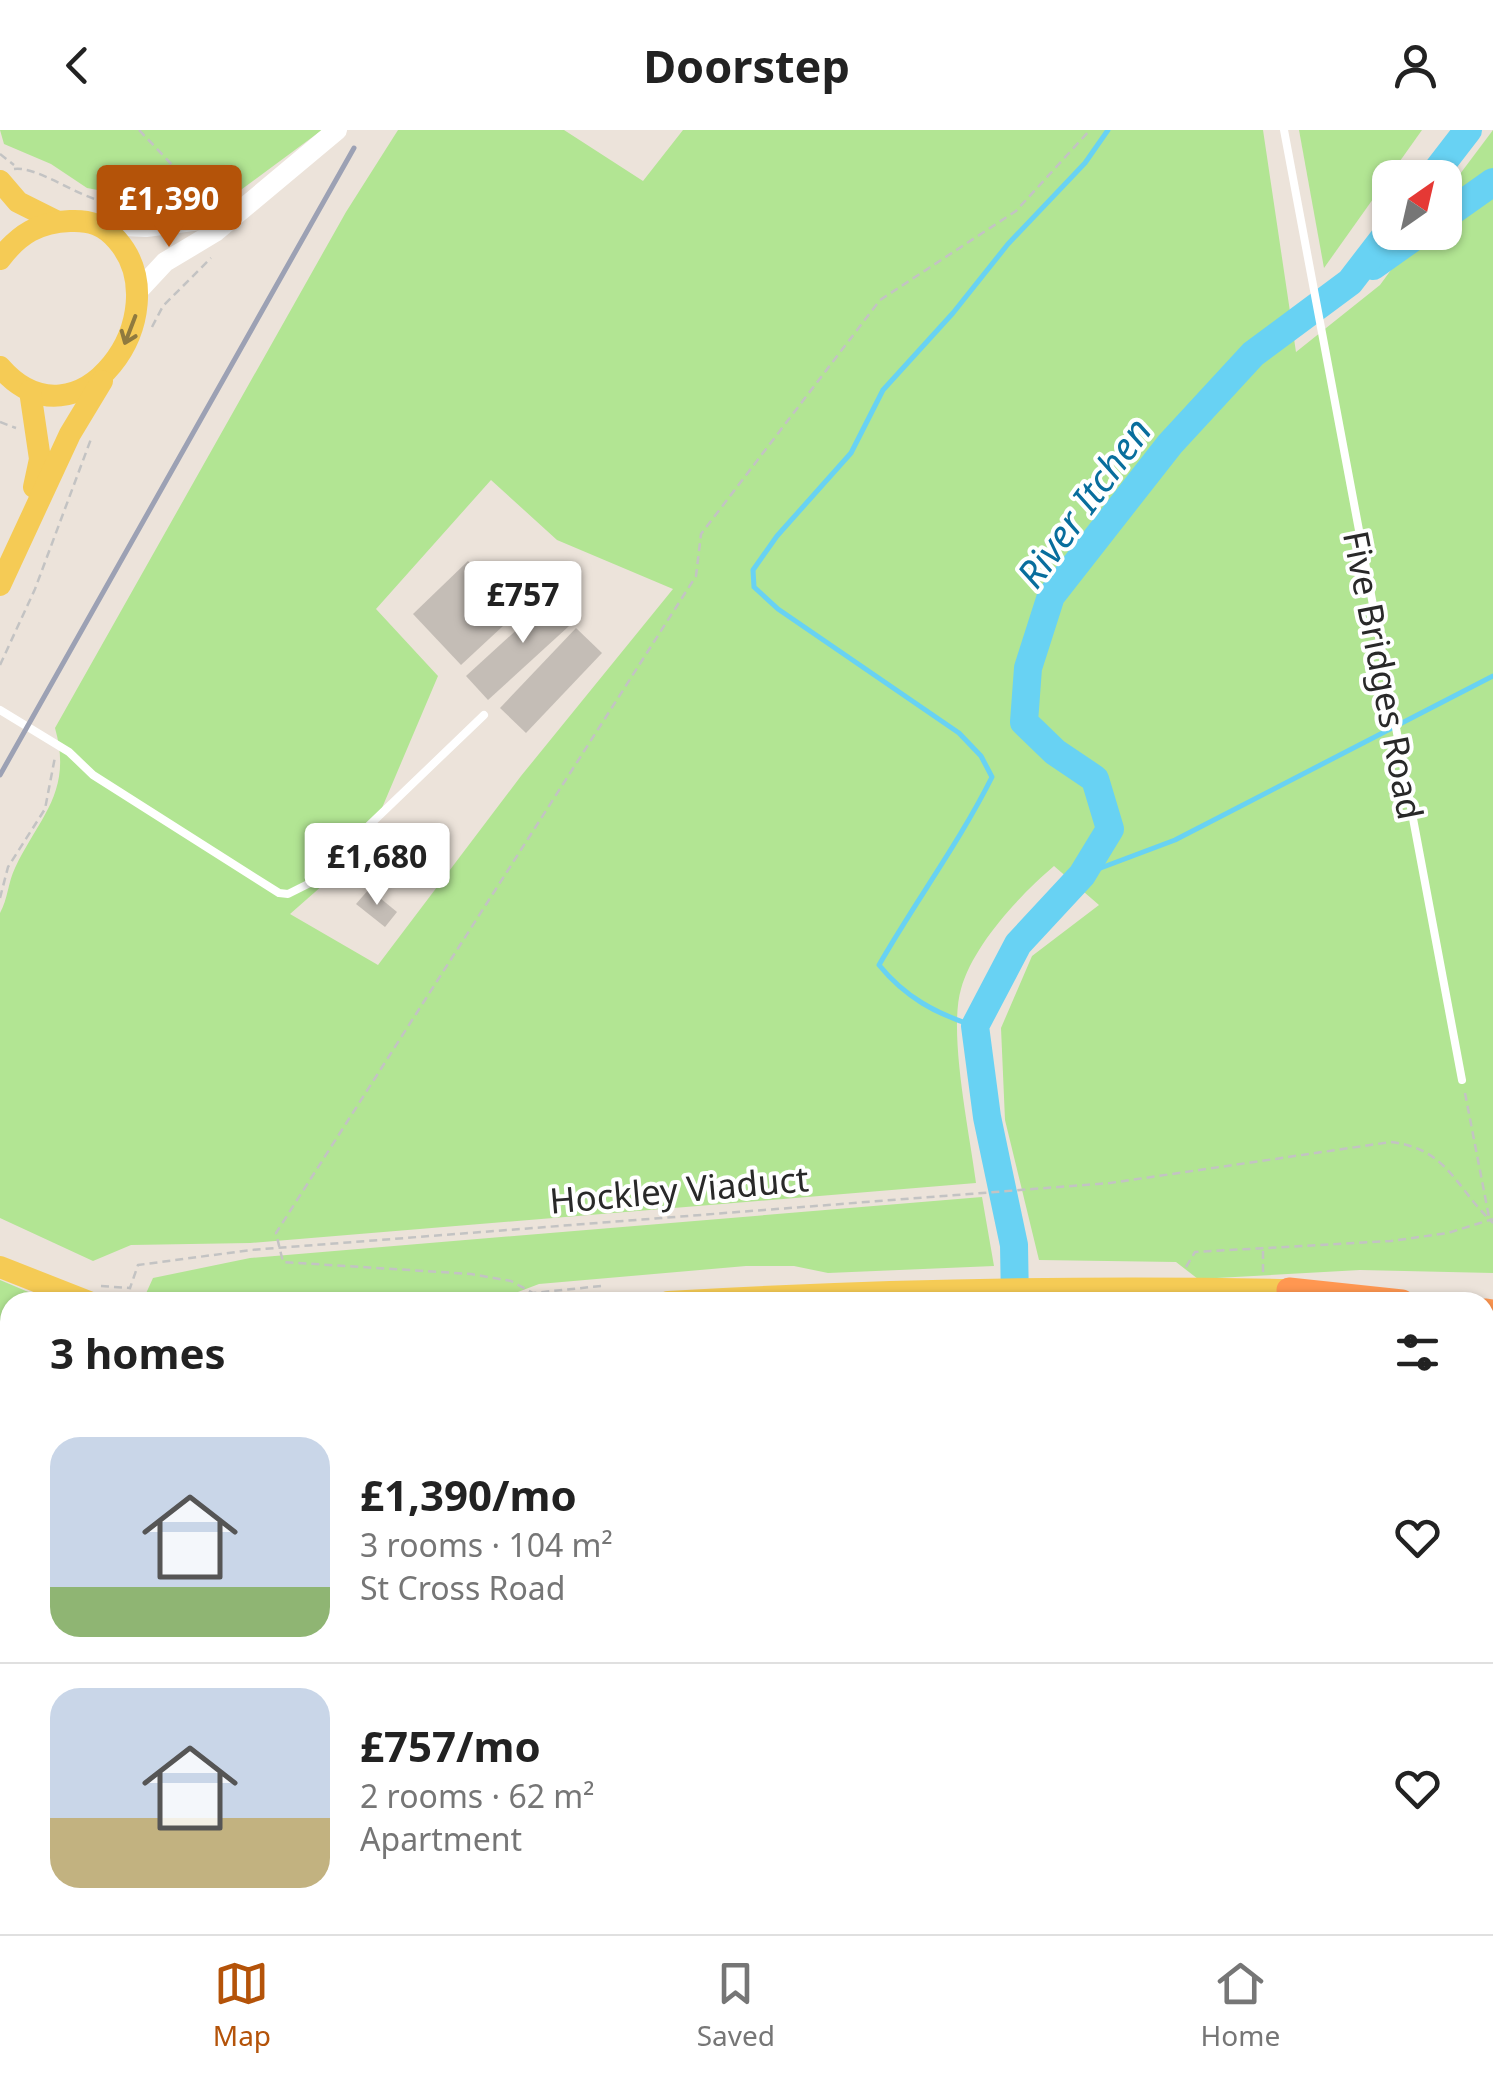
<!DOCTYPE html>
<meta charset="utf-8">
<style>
:root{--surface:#fff;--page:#f6f6f6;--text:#222;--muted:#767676;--line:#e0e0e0;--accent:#b45309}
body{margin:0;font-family:"Noto Sans",sans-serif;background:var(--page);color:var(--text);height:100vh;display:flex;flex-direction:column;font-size:38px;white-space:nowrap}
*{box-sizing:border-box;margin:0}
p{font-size:32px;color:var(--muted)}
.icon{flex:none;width:55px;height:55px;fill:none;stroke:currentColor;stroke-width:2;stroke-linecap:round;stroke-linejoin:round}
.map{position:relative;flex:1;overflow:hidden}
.drawer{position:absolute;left:0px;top:1162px;width:1495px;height:642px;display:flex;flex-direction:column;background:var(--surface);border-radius:30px 30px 0 0;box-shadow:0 2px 8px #0004}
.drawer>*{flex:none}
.needle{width:65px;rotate:34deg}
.tools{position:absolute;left:1372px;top:30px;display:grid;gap:20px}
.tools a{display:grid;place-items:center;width:90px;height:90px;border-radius:20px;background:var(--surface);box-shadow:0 2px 8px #0004;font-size:50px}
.price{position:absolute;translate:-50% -85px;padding:0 22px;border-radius:10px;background:#fff;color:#222;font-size:32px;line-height:65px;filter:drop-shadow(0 2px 5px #0008)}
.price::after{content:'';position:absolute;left:50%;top:60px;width:30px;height:22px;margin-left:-15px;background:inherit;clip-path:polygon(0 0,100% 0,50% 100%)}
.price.current{background:var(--accent);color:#fff}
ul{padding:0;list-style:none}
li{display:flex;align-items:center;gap:30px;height:250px;padding:0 50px}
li+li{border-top:2px solid var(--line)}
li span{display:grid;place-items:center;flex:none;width:280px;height:200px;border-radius:30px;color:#555}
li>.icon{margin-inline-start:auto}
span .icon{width:120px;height:120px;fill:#fffc;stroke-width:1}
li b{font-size:42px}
h2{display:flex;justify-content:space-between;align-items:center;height:120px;padding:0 50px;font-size:42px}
header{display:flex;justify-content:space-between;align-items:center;height:130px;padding:0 50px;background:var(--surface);font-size:45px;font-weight:700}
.tab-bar{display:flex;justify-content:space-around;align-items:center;height:140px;border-top:2px solid var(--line);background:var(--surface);font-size:28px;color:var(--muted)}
.tab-bar a{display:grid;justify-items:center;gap:5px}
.tab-bar .current{color:var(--accent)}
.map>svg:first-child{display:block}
.green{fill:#b2e593;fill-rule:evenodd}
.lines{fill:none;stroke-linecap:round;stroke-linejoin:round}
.stream{stroke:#68d2f3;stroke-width:5}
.river{stroke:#68d2f3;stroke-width:28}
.building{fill:#c4bdb6}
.path{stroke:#c3c3c3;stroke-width:2.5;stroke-dasharray:8 5;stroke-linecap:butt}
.lane{stroke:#fff;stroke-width:8}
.secondary{stroke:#fff;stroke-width:20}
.primary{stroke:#f5cb55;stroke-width:22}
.highway{stroke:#ff9751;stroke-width:25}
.rail{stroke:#9ca1b4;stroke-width:5}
.oneway{stroke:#8f7a3f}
.labels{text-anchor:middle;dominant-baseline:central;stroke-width:8;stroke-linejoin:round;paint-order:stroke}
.street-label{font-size:35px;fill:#292929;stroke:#fff}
.water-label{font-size:38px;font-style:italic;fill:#086e9d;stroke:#fff}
</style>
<header><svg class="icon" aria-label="back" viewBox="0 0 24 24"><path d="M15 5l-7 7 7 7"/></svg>Doorstep<svg class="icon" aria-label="person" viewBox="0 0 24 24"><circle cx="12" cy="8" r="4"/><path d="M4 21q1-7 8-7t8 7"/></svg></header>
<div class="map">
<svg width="1493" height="1804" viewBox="0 0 1493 1804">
<rect width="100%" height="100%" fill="#ece3da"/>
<!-- green -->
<g class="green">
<path d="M0,0H322L238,62L150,70L87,58L51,34L4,14Z"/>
<path d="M398,0H564L643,51L683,0H1263L1296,222L1380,155L1418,103L1445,102V64L1493,0V1143L1360,1140L1198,1149L1176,1132L1039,1130L1005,990L1001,898L1032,826L1099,775L1054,736C1020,765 973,815 961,859C948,903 970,1005 976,1053L250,1113L131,1115L93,1131L0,1088V783C8,769 8,752 15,738C40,686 73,662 55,598L346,82ZM491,350L557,410L673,459L521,646L378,835L290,784L365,718L438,546L376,479Z"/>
<path d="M1299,0H1422L1324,138Z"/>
<path d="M982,1067L994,1136L828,1143L794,1136H746L539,1154L497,1170L464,1172L143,1170L153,1148L250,1128Z"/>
<path d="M0,1150L52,1172H10V1304L0,1307Z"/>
<path d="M1485,1375H1493V1804H1168L1173,1795H1485Z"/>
<path d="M10,1411V1795H1144L1138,1804H0V1414Z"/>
</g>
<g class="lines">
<!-- stream -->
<g class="stream">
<path d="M1082,745L1175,710L1493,546"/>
<path d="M975,896C936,884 905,867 879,835C915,772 959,713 992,647L981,626L959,603L778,479L754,457L753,440L777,406L851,323L883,260L953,183L1008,114L1085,33L1108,0"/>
<path d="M0,1599L10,1582"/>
</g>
<!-- river -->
<g class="river">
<path d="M1431,48L1468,0"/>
<path d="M1445,86L1493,52"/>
<path d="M1373,136L1421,102"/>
<path d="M1015,1172L1014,1115L987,987L975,896L1018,814L1082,745L1110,699L1095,649L1055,622L1024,592L1028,538L1051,466L1170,314L1253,224L1350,152L1390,100"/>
<path d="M522,1804L541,1795"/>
</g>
</g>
<!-- building -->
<g class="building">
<path d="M468,431L517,483L461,535L413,484Z"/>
<path d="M558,462L580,486L488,570L466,546Z"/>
<path d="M576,498L602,523L526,603L500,578Z"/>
<path d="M369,759L397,782L385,797L356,774Z"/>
</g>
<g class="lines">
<!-- path -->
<g class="path">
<path d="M139,0L177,40L198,72"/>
<path d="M0,24L14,35"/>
<path d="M14,39C36,36 74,64 101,71C123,76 150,72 173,72L176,76"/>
<path d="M152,197L163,176L211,128"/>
<path d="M0,292L16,298"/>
<path d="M0,535L35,459L91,309"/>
<path d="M0,768L8,737L45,679L55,627"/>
<path d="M1465,963L1489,1087"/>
<path d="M1186,1137L1195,1122L1391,1111L1448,1103L1493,1089"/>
<path d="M1263,1142V1120"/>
<path d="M101,1156L130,1158L138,1135L251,1120L1110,1053L1391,1012C1448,1019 1455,1057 1493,1093"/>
<path d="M601,1156L533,1163L511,1151L471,1144L283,1132L276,1103L696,446L701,404L880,170L1016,81L1090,0"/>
<path d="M127,1172L130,1159"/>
<path d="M0,1629L10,1603"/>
<path d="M559,1804L578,1795"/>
</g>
<!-- lane -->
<g class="lane">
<path d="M1284,0L1462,950"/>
<path d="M0,580L69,622L93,645L279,763L288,764L308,754L484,585"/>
<path d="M0,1482L10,1481"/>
</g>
<!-- secondary -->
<g class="secondary">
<path d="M100,95L146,97L232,86"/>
<path d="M138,161L165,132L215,102L337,0"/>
<path d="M1161,1804L1166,1795"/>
</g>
<!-- primary -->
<g class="primary">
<path d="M0,51L18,72L56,91"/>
<path d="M0,129C19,104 39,92 70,91C90,90 104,95 117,110C181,183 78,327 0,237"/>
<path d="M30,261L40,329L34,357"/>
<path d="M0,455L70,304L102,251"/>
<path d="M0,1137L89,1172"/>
<path d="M668,1172C875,1160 1082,1156 1289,1160L1290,1172"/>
</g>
<!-- highway -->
<g class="highway">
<path d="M1289,1160L1402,1172"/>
<path d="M1485,1181L1493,1182"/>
<path d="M1485,1256H1493"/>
<path d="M1485,1293H1493"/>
<path d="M0,1334L10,1332"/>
<path d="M1485,1361H1493"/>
<path d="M0,1382L10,1379"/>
</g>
<!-- rail -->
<path class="rail" d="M0,645L354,18"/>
</g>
<!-- one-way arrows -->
<defs><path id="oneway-shaft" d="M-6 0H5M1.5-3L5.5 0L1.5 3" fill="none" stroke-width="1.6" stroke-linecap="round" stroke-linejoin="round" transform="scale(2.5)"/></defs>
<use class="oneway" href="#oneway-shaft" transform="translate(130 200) rotate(111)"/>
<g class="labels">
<!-- street labels -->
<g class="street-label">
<text transform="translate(1384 545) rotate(79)">Five Bridges Road</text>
<text transform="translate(679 1059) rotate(-5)">Hockley Viaduct</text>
</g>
<!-- water labels -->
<g class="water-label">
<text transform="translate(1083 372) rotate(-54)">River Itchen</text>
</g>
</g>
</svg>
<div class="tools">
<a><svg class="needle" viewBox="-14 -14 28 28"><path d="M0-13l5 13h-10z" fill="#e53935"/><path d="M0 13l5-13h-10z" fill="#767676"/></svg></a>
</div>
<b class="price current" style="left:169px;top:120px">£1,390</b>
<b class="price" style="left:523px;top:516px">£757</b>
<b class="price" style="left:377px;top:778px">£1,680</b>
<section class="drawer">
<h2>3 homes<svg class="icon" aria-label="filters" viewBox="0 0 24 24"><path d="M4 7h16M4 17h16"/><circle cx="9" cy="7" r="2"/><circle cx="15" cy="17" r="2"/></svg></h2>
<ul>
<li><span style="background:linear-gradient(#c9d6e8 75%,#8fb573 0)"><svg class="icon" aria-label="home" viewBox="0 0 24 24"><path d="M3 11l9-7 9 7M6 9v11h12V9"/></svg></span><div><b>£1,390/mo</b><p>3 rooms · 104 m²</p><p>St Cross Road</p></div><svg class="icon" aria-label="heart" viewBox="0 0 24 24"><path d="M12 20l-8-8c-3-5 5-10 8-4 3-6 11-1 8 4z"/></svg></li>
<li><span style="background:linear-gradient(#c9d6e8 65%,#c2b280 0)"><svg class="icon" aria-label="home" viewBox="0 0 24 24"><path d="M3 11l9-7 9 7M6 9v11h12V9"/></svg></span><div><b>£757/mo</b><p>2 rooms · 62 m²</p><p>Apartment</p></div><svg class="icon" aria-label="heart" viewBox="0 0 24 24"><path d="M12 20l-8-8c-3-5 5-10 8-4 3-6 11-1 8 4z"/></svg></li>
</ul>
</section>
</div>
<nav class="tab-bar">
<a class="current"><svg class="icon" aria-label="map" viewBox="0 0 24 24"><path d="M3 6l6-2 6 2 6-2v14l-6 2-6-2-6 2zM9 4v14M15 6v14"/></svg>Map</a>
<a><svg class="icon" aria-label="saved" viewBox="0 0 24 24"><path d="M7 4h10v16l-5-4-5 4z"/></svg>Saved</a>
<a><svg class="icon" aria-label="home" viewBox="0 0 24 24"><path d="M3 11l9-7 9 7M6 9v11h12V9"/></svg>Home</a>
</nav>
